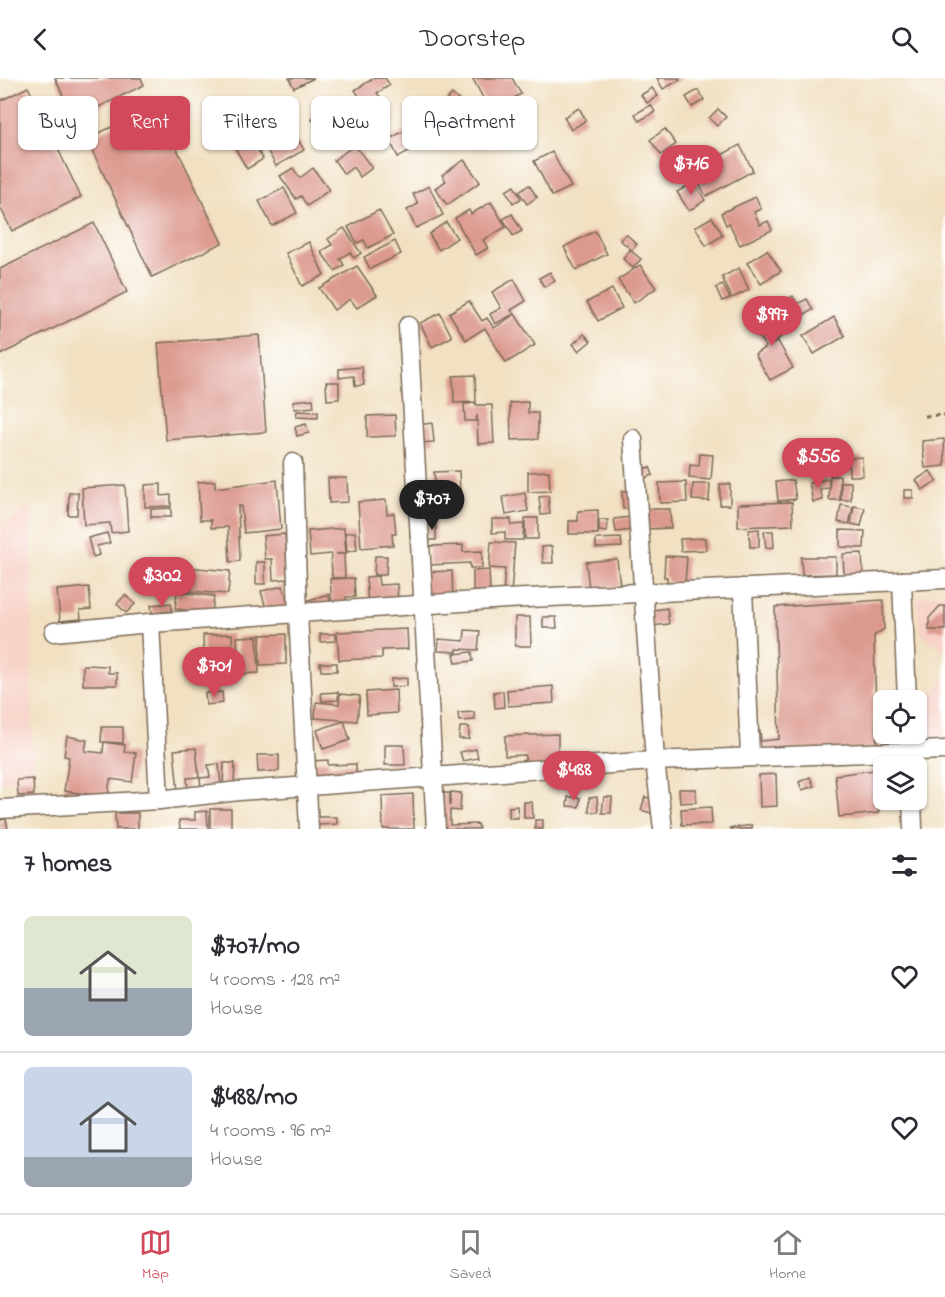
<!DOCTYPE html>
<meta charset="utf-8">
<style>
:root{--surface:#fff;--page:#f7f7f7;--text:#2b2b33;--muted:#7c7c81;--line:#e1e1e2;--accent:#d1495b}
body{margin:0;font-family:"Indie Flower",sans-serif;background:var(--page);color:var(--text);height:100vh;display:flex;flex-direction:column;font-size:22px;white-space:nowrap}
*{box-sizing:border-box;margin:0}
p{font-size:20px;color:var(--muted)}
.icon{flex:none;width:33px;height:33px;fill:none;stroke:currentColor;stroke-width:2;stroke-linecap:round;stroke-linejoin:round}
.map{position:relative;height:751px;overflow:hidden}
.sheet{display:flex;flex-direction:column;background:var(--surface);flex:1}
.sheet>*{flex:none}
.banner{position:absolute;left:18px;top:18px;width:600px;height:54px;display:flex;gap:12px}
.buttons{position:absolute;left:873px;top:612px;display:grid;gap:12px}
.buttons a{display:grid;place-items:center;width:54px;height:54px;border-radius:9px;background:var(--surface);box-shadow:0 2px 4px #0004;font-size:30px}
.price{position:absolute;translate:-50% -51px;padding:0 14px;border-radius:21px;background:var(--accent);color:#fff;font-size:20px;line-height:39px;filter:drop-shadow(0 2px 3px #0008)}
.price::after{content:'';position:absolute;left:50%;top:36px;width:18px;height:14px;margin-left:-9px;background:inherit;clip-path:polygon(0 0,100% 0,50% 100%)}
.price.selected{background:#222;color:#fff}
ul{padding:0;list-style:none}
li{display:flex;align-items:center;gap:18px;height:150px;padding:0 24px}
li+li{border-top:2px solid var(--line)}
li span{display:grid;place-items:center;flex:none;width:168px;height:120px;border-radius:9px;color:#555}
li>.icon{margin-inline-start:auto}
span .icon{width:72px;height:72px;fill:#fffc;stroke-width:1}
li b{font-size:26px}
h2{display:flex;justify-content:space-between;align-items:center;height:72px;padding:0 24px;font-size:26px}
.chip{padding:0 21px;border-radius:9px;background:var(--surface);box-shadow:0 2px 4px #0004;font-size:21px;line-height:54px}
.chip.selected{background:var(--accent);color:#fff}
header{display:flex;justify-content:space-between;align-items:center;height:78px;padding:0 24px;background:var(--surface);font-size:27px;font-weight:600}
.tab-bar{display:flex;justify-content:space-around;align-items:center;height:84px;border-top:2px solid var(--line);background:var(--surface);font-size:16px;color:var(--muted)}
.tab-bar a{display:grid;justify-items:center;gap:3px}
.tab-bar .selected{color:var(--accent)}
.map>svg:first-child{display:block}
.built{fill:#f7d1c6}
.building{fill:#dc998e}
.lines{fill:none;stroke-linecap:round;stroke-linejoin:round}
.street-casing{stroke:#7b6a57;stroke-width:21}
.path{stroke:#7b6a57;stroke-width:3;stroke-dasharray:4.5 4.5;stroke-linecap:butt}
.street{stroke:#fff;stroke-width:18}
</style>
<header><svg class="icon" aria-label="back" viewBox="0 0 24 24"><path d="M15 5l-7 7 7 7"/></svg>Doorstep<svg class="icon" aria-label="search" viewBox="0 0 24 24"><circle cx="10" cy="10" r="6"/><path d="M15 15l6 6"/></svg></header>
<div class="map">
<svg width="945" height="751" viewBox="0 0 945 751">
<rect width="100%" height="100%" fill="#fff"/>
<filter id="ink" filterUnits="userSpaceOnUse"><feTurbulence type="fractalNoise" baseFrequency=".0167" numOctaves="2"/><feDisplacementMap in="SourceGraphic" scale="12" xChannelSelector="R" yChannelSelector="G"/><feConvolveMatrix kernelMatrix="1 2 1 2 8 2 1 2 1" color-interpolation-filters="sRGB"/></filter>
<filter id="wash" filterUnits="userSpaceOnUse"><feTurbulence type="fractalNoise" baseFrequency=".008" numOctaves="4" result="noise"/><feDisplacementMap in="SourceGraphic" scale="24" xChannelSelector="R" yChannelSelector="G"/><feGaussianBlur stdDeviation="1.35" result="paint"/><feColorMatrix in="noise" values="0 0 0 0 0 0 0 0 0 0 0 0 0 0 0 0 0 1.4 0 .05"/><feComposite in="paint" operator="in"/></filter>
<g filter="url(#wash)">
<rect width="100%" height="100%" fill="#f1e0c1"/>
<!-- built -->
<g class="built">
<path d="M31,427L33,701L0,704V451Z"/>
<path d="M945,516V574L920,554L916,519Z"/>
<path d="M945,600V664L923,665L921,629Z"/>
</g>
<g id="blocks">
<!-- building -->
<g class="building">
<path d="M55,0H141L144,7L74,41Z"/>
<path d="M289,0H314L294,10Z"/>
<path d="M374,0H385L390,7L377,15L381,20L357,35L352,27L361,21L355,12Z"/>
<path d="M475,0H512L521,16L490,33L473,1Z"/>
<path d="M657,0H679L680,2L663,11Z"/>
<path d="M28,9L81,119L12,153L0,129V23Z"/>
<path d="M652,10L658,18L647,25L641,17Z"/>
<path d="M698,12L704,22L692,29L686,19Z"/>
<path d="M452,16L476,38L468,46L458,37L453,41L440,29Z"/>
<path d="M335,21L348,37L324,56L311,40Z"/>
<path d="M156,27L222,165L152,199L87,61Z"/>
<path d="M651,27L655,34L639,43L635,36Z"/>
<path d="M579,30L586,42L571,52L564,39Z"/>
<path d="M718,31L726,39L717,48L709,40Z"/>
<path d="M288,43L297,57L285,63L289,69L299,63L304,72L276,88L265,68L272,64L267,55Z"/>
<path d="M408,51L418,68L398,79L389,61Z"/>
<path d="M665,51L676,66L661,77L650,62Z"/>
<path d="M252,62L263,81L247,91L236,72Z"/>
<path d="M355,67L372,90L360,99L353,89L344,96L334,82Z"/>
<path d="M740,67L753,93L706,118L692,93Z"/>
<path d="M552,74L571,109L552,118L534,83Z"/>
<path d="M464,82L480,104L447,127L435,110L446,103L442,97Z"/>
<path d="M293,90L300,100L313,90L329,112L307,128L301,118L296,121L280,98Z"/>
<path d="M694,104L705,122L689,133L677,114Z"/>
<path d="M529,107L537,119L527,126L519,114Z"/>
<path d="M429,108L443,137L416,150L407,132L418,126L413,116Z"/>
<path d="M514,108L521,121L513,125L506,113Z"/>
<path d="M284,110L297,135L272,148L259,123Z"/>
<path d="M756,119L761,131L754,134L760,147L768,143L772,152L740,167L729,145L726,147L721,135Z"/>
<path d="M491,124L506,149L483,162L488,170L476,177L455,140L469,132L471,136Z"/>
<path d="M379,132L393,157L368,170L364,162L357,165L348,149Z"/>
<path d="M512,136L522,153L513,158L503,141Z"/>
<path d="M712,139L723,157L706,168L695,149Z"/>
<path d="M446,144L457,160L439,172L429,156Z"/>
<path d="M94,145L127,214L0,277V191Z"/>
<path d="M344,150L361,175L354,180L350,174L340,181L344,187L335,193L321,174L332,167L328,161Z"/>
<path d="M595,153L607,176L576,192L564,169Z"/>
<path d="M626,156L637,166L632,172L620,162Z"/>
<path d="M395,163L401,176L370,191L364,179Z"/>
<path d="M309,164L324,197L302,208L286,175Z"/>
<path d="M630,172L641,181L633,190L623,181Z"/>
<path d="M767,172L781,193L761,206L747,185Z"/>
<path d="M640,187L656,210L634,225L618,202Z"/>
<path d="M357,188L377,217L357,230L350,221L334,232L319,210Z"/>
<path d="M739,190L749,212L732,220L722,199Z"/>
<path d="M550,194L555,203L544,209L539,200Z"/>
<path d="M514,201L526,223L511,232L514,236L495,246L490,236L501,230L492,214Z"/>
<path d="M723,207L730,220L722,223L716,210Z"/>
<path d="M612,211L622,230L598,243L587,224Z"/>
<path d="M793,218L797,226L807,221L813,232L787,245L778,226Z"/>
<path d="M469,223L482,243L487,240L494,250L515,236L535,267L506,285L485,250L466,262L449,235Z"/>
<path d="M768,231L786,255L771,267L778,263L793,290L770,302L755,276L766,269L754,253L763,246L758,238Z"/>
<path d="M440,235L452,259L432,269L420,245Z"/>
<path d="M834,239L845,258L814,276L803,258Z"/>
<path d="M584,256L591,263L579,273L573,266Z"/>
<path d="M259,257L266,354L166,362L158,265Z"/>
<path d="M362,289L364,307L355,308L354,298L339,300V291Z"/>
<path d="M475,297L476,324L454,325L453,298Z"/>
<path d="M326,304H339V321L327,322Z"/>
<path d="M313,321L314,329L294,331L293,323Z"/>
<path d="M528,324V335H538V361L511,362L510,325Z"/>
<path d="M476,325V327H492L494,365L478,366L477,337L476,343H465L464,326Z"/>
<path d="M297,333L318,334V340L296,339Z"/>
<path d="M395,337L396,358L367,359V338Z"/>
<path d="M432,345L434,364L420,365L418,347Z"/>
<path d="M306,346L309,355L297,358L295,349Z"/>
<path d="M944,361L945,388L925,390L922,363Z"/>
<path d="M820,375L831,376V388H819Z"/>
<path d="M700,376L713,377L711,402L689,400L690,387L699,388Z"/>
<path d="M862,379L863,398H849V380Z"/>
<path d="M650,389L653,397L642,401L639,392Z"/>
<path d="M459,393L460,414L436,416L434,394Z"/>
<path d="M549,393L550,413L528,414V394Z"/>
<path d="M930,393L937,403L922,412L916,402Z"/>
<path d="M830,398H840V422H829Z"/>
<path d="M328,400H347L348,424L329,425Z"/>
<path d="M828,401L830,410L820,411L823,422L813,424L809,405Z"/>
<path d="M277,402L281,451L244,455L241,428H238L240,483L230,484L228,449L211,450V442H200L198,404L215,403V410Z"/>
<path d="M793,402L796,421L778,423L776,404Z"/>
<path d="M686,404L687,424L660,425L659,405Z"/>
<rect x="841" y="404" width="10" height="18"/>
<path d="M161,406V418L171,417V428L145,429V407Z"/>
<path d="M693,406H710L709,423L692,422Z"/>
<rect x="720" y="406" width="10" height="21"/>
<path d="M125,407L128,453L111,455L110,445L84,447L82,410Z"/>
<path d="M635,412L636,430L623,431L622,413Z"/>
<rect x="904" y="412" width="9" height="8"/>
<path d="M69,415H78L77,437H68Z"/>
<path d="M525,415L528,433L506,437L503,419Z"/>
<path d="M548,418L550,436L541,437L539,419Z"/>
<path d="M425,421H436L437,437L426,438Z"/>
<path d="M386,422L387,436L394,435L396,456H392L393,467L361,470L358,424Z"/>
<path d="M792,424L793,447L738,449V426Z"/>
<path d="M841,427L853,429L849,446L838,444Z"/>
<path d="M854,428L865,430L861,448L851,446Z"/>
<path d="M171,430V439H151V431Z"/>
<path d="M646,431H670L671,450L646,451Z"/>
<path d="M598,432V456H569V443H578V433Z"/>
<path d="M631,439L633,452L616,454L614,441Z"/>
<rect x="525" y="440" width="13" height="21"/>
<path d="M492,441H511V447L524,446L523,462H505V454L492,455Z"/>
<path d="M599,442H608L607,454L599,453Z"/>
<path d="M436,444V462H429L428,445Z"/>
<path d="M344,450L346,475L336,476H344L345,500H332L331,476L310,478L308,453Z"/>
<path d="M759,451V469H750L749,452Z"/>
<path d="M840,452L865,453L864,470L840,469Z"/>
<path d="M764,453H773L774,469L766,470Z"/>
<path d="M355,454L357,472L347,474L345,455Z"/>
<path d="M107,455L110,465L97,468L99,477L93,479L88,460Z"/>
<path d="M285,456L288,501L273,502L272,481H265L263,458Z"/>
<path d="M621,460L622,469L596,470V461Z"/>
<path d="M705,460L706,472L681,473L680,461Z"/>
<path d="M491,464L515,465L511,516L503,515L505,491L489,490Z"/>
<path d="M463,467V474L482,473V490H470V485L429,487V468Z"/>
<path d="M552,468L553,485H543L542,469Z"/>
<path d="M862,475L863,496L844,497L843,476Z"/>
<path d="M375,478H387L386,497H374Z"/>
<path d="M665,478L687,479L685,505L667,504V499H664Z"/>
<path d="M801,479H836V496L802,497Z"/>
<path d="M617,481L620,508L589,511L586,484Z"/>
<rect x="256" y="484" width="9" height="22"/>
<path d="M175,488L230,493L228,516L173,512Z"/>
<path d="M489,492L490,514L473,515V493Z"/>
<path d="M452,493L453,522L424,523V494Z"/>
<path d="M378,498L379,507L397,506L398,526L368,529L366,499Z"/>
<path d="M354,500L355,519H346L347,529L332,530L330,501Z"/>
<path d="M283,508L289,529L267,534L261,513Z"/>
<path d="M89,509L91,531L80,532L81,541L60,543L57,512Z"/>
<path d="M177,514L214,518L212,535L175,531Z"/>
<path d="M328,516L331,525L309,532L306,523Z"/>
<path d="M125,517L135,526L126,535L117,526Z"/>
<path d="M883,522L884,551L874,558L877,671L751,678L749,654L760,653L761,663L779,661L775,529Z"/>
<path d="M171,525L172,533L152,535L151,527Z"/>
<path d="M940,528H945V552H929V540Z"/>
<path d="M667,530L669,546L650,548L648,533Z"/>
<path d="M515,539H530L531,568H515Z"/>
<path d="M543,539H556L557,550H543Z"/>
<path d="M407,551L408,571L382,572V580L339,582L337,554Z"/>
<path d="M465,552L480,553L478,572L457,571V574L438,573L439,561L464,563Z"/>
<path d="M232,556L233,580H213V590L204,591L203,557Z"/>
<path d="M286,556V586L260,587V557Z"/>
<path d="M320,556H335V563L320,564Z"/>
<path d="M257,558L259,595L239,596L237,559Z"/>
<path d="M472,574L473,583L456,585L454,576Z"/>
<path d="M320,585H337V593H321Z"/>
<path d="M83,587L108,588V595H117V607H83Z"/>
<path d="M407,600V608L391,609V601Z"/>
<path d="M553,608L554,625L508,628L507,612Z"/>
<path d="M396,612L397,635L367,637L366,614Z"/>
<path d="M503,613L504,629L495,630L494,614Z"/>
<path d="M222,614L223,625L206,627L205,615Z"/>
<path d="M338,614V622L322,623L321,615Z"/>
<path d="M340,616L360,618L357,643L315,640L316,624L339,626Z"/>
<path d="M474,634L475,642L459,643L458,635Z"/>
<path d="M344,643L350,662L323,671L317,652Z"/>
<path d="M102,649H123V665L101,664Z"/>
<path d="M460,649H469V661H459Z"/>
<path d="M558,656V688L525,689V677L505,678V658Z"/>
<path d="M67,658L87,662L85,673L103,675L104,664L125,667L124,674L136,675L132,704L110,701L108,719L64,713L69,679L64,678Z"/>
<path d="M385,667H404L405,687H385Z"/>
<path d="M196,670L199,699L187,700L188,712L178,713L174,672Z"/>
<path d="M476,671L478,680L463,683L460,674Z"/>
<path d="M257,677H279V693L258,694Z"/>
<path d="M328,682V687L356,686V702L313,703L312,683Z"/>
<path d="M224,685H235L234,706H223Z"/>
<path d="M219,686L221,708L201,710L200,700L210,699L208,687Z"/>
<path d="M874,692L879,735L839,739L835,697Z"/>
<path d="M776,696L777,728L760,729L759,697Z"/>
<path d="M810,699L814,708L802,712L799,704Z"/>
<path d="M33,701L34,717L18,718L17,702Z"/>
<path d="M679,711H696V724L680,725Z"/>
<path d="M451,714L461,715L460,733L450,732V747L478,746L479,751H438L437,715H450V728Z"/>
<path d="M413,716L414,751H383L382,718Z"/>
<path d="M568,719L580,720L579,729L567,728Z"/>
<path d="M597,719L598,734H589V720Z"/>
<path d="M604,719H612L611,735H602Z"/>
<path d="M645,719L655,722L651,735L641,732Z"/>
<path d="M524,724H532L533,740H524Z"/>
<path d="M517,728L518,740H509V729Z"/>
<path d="M711,729L712,746L682,747L681,731Z"/>
<rect x="210" y="731" width="21" height="20"/>
<path d="M207,733L208,751H180L179,742H195V734Z"/>
<path d="M115,735H138V751H116Z"/>
<path d="M318,739H337V746L318,747Z"/>
<path d="M6,741L8,751H0V742Z"/>
<rect x="535" y="742" width="8" height="9"/>
<path d="M752,747V751H731L730,750Z"/>
</g>
</g>
</g>
<g filter="url(#ink)">
<use href="#blocks" fill-opacity="0" stroke="#7b6a57" stroke-width="1.5"/>
<g class="lines">
<!-- street casing -->
<g class="street-casing">
<g id="street">
<path d="M408,248L436,751"/>
<path d="M633,361L655,683L663,751"/>
<path d="M293,385L298,535L309,751"/>
<path d="M902,503L907,622"/>
<path d="M743,510L750,679"/>
<path d="M150,545L159,722"/>
<path d="M54,554L150,545L506,521L945,501"/>
<path d="M909,656L910,688"/>
<path d="M912,722L913,751"/>
<path d="M0,731L159,722L239,713L653,683L945,672"/>
</g>
</g>
<!-- path -->
<path class="path" d="M925,338L945,337"/>
<!-- street -->
<use href="#street" class="street"/>
</g>
</g>
</svg>
<div class="buttons">
<a><svg class="icon" aria-label="locate" viewBox="0 0 24 24"><circle cx="12" cy="12" r="6"/><path d="M12 2v4M12 18v4M2 12h4M18 12h4"/></svg></a>
<a><svg class="icon" aria-label="layers" viewBox="0 0 24 24"><path d="M12 4l9 5-9 5-9-5zM3 14l9 5 9-5"/></svg></a>
</div>
<b class="price" style="left:691px;top:118px">$716</b>
<b class="price" style="left:772px;top:269px">$997</b>
<b class="price" style="left:818px;top:411px">$556</b>
<b class="price selected" style="left:432px;top:453px">$707</b>
<b class="price" style="left:162px;top:530px">$302</b>
<b class="price" style="left:214px;top:620px">$701</b>
<b class="price" style="left:574px;top:724px">$488</b>
<div class="banner">
<a class="chip">Buy</a>
<a class="chip selected">Rent</a>
<a class="chip">Filters</a>
<a class="chip">New</a>
<a class="chip">Apartment</a>
</div>
</div>
<section class="sheet">
<h2>7 homes<svg class="icon" aria-label="filters" viewBox="0 0 24 24"><path d="M4 7h16M4 17h16"/><circle cx="9" cy="7" r="2"/><circle cx="15" cy="17" r="2"/></svg></h2>
<ul>
<li><span style="background:linear-gradient(#dfe7d0 60%,#9aa5b1 0)"><svg class="icon" aria-label="home" viewBox="0 0 24 24"><path d="M3 11l9-7 9 7M6 9v11h12V9"/></svg></span><div><b>$707/mo</b><p>4 rooms · 128 m²</p><p>House</p></div><svg class="icon" aria-label="heart" viewBox="0 0 24 24"><path d="M12 20l-8-8c-3-5 5-10 8-4 3-6 11-1 8 4z"/></svg></li>
<li><span style="background:linear-gradient(#c9d6e8 75%,#9aa5b1 0)"><svg class="icon" aria-label="home" viewBox="0 0 24 24"><path d="M3 11l9-7 9 7M6 9v11h12V9"/></svg></span><div><b>$488/mo</b><p>4 rooms · 96 m²</p><p>House</p></div><svg class="icon" aria-label="heart" viewBox="0 0 24 24"><path d="M12 20l-8-8c-3-5 5-10 8-4 3-6 11-1 8 4z"/></svg></li>
</ul>
</section>
<nav class="tab-bar">
<a class="selected"><svg class="icon" aria-label="map" viewBox="0 0 24 24"><path d="M3 6l6-2 6 2 6-2v14l-6 2-6-2-6 2zM9 4v14M15 6v14"/></svg>Map</a>
<a><svg class="icon" aria-label="saved" viewBox="0 0 24 24"><path d="M7 4h10v16l-5-4-5 4z"/></svg>Saved</a>
<a><svg class="icon" aria-label="home" viewBox="0 0 24 24"><path d="M3 11l9-7 9 7M6 9v11h12V9"/></svg>Home</a>
</nav>
